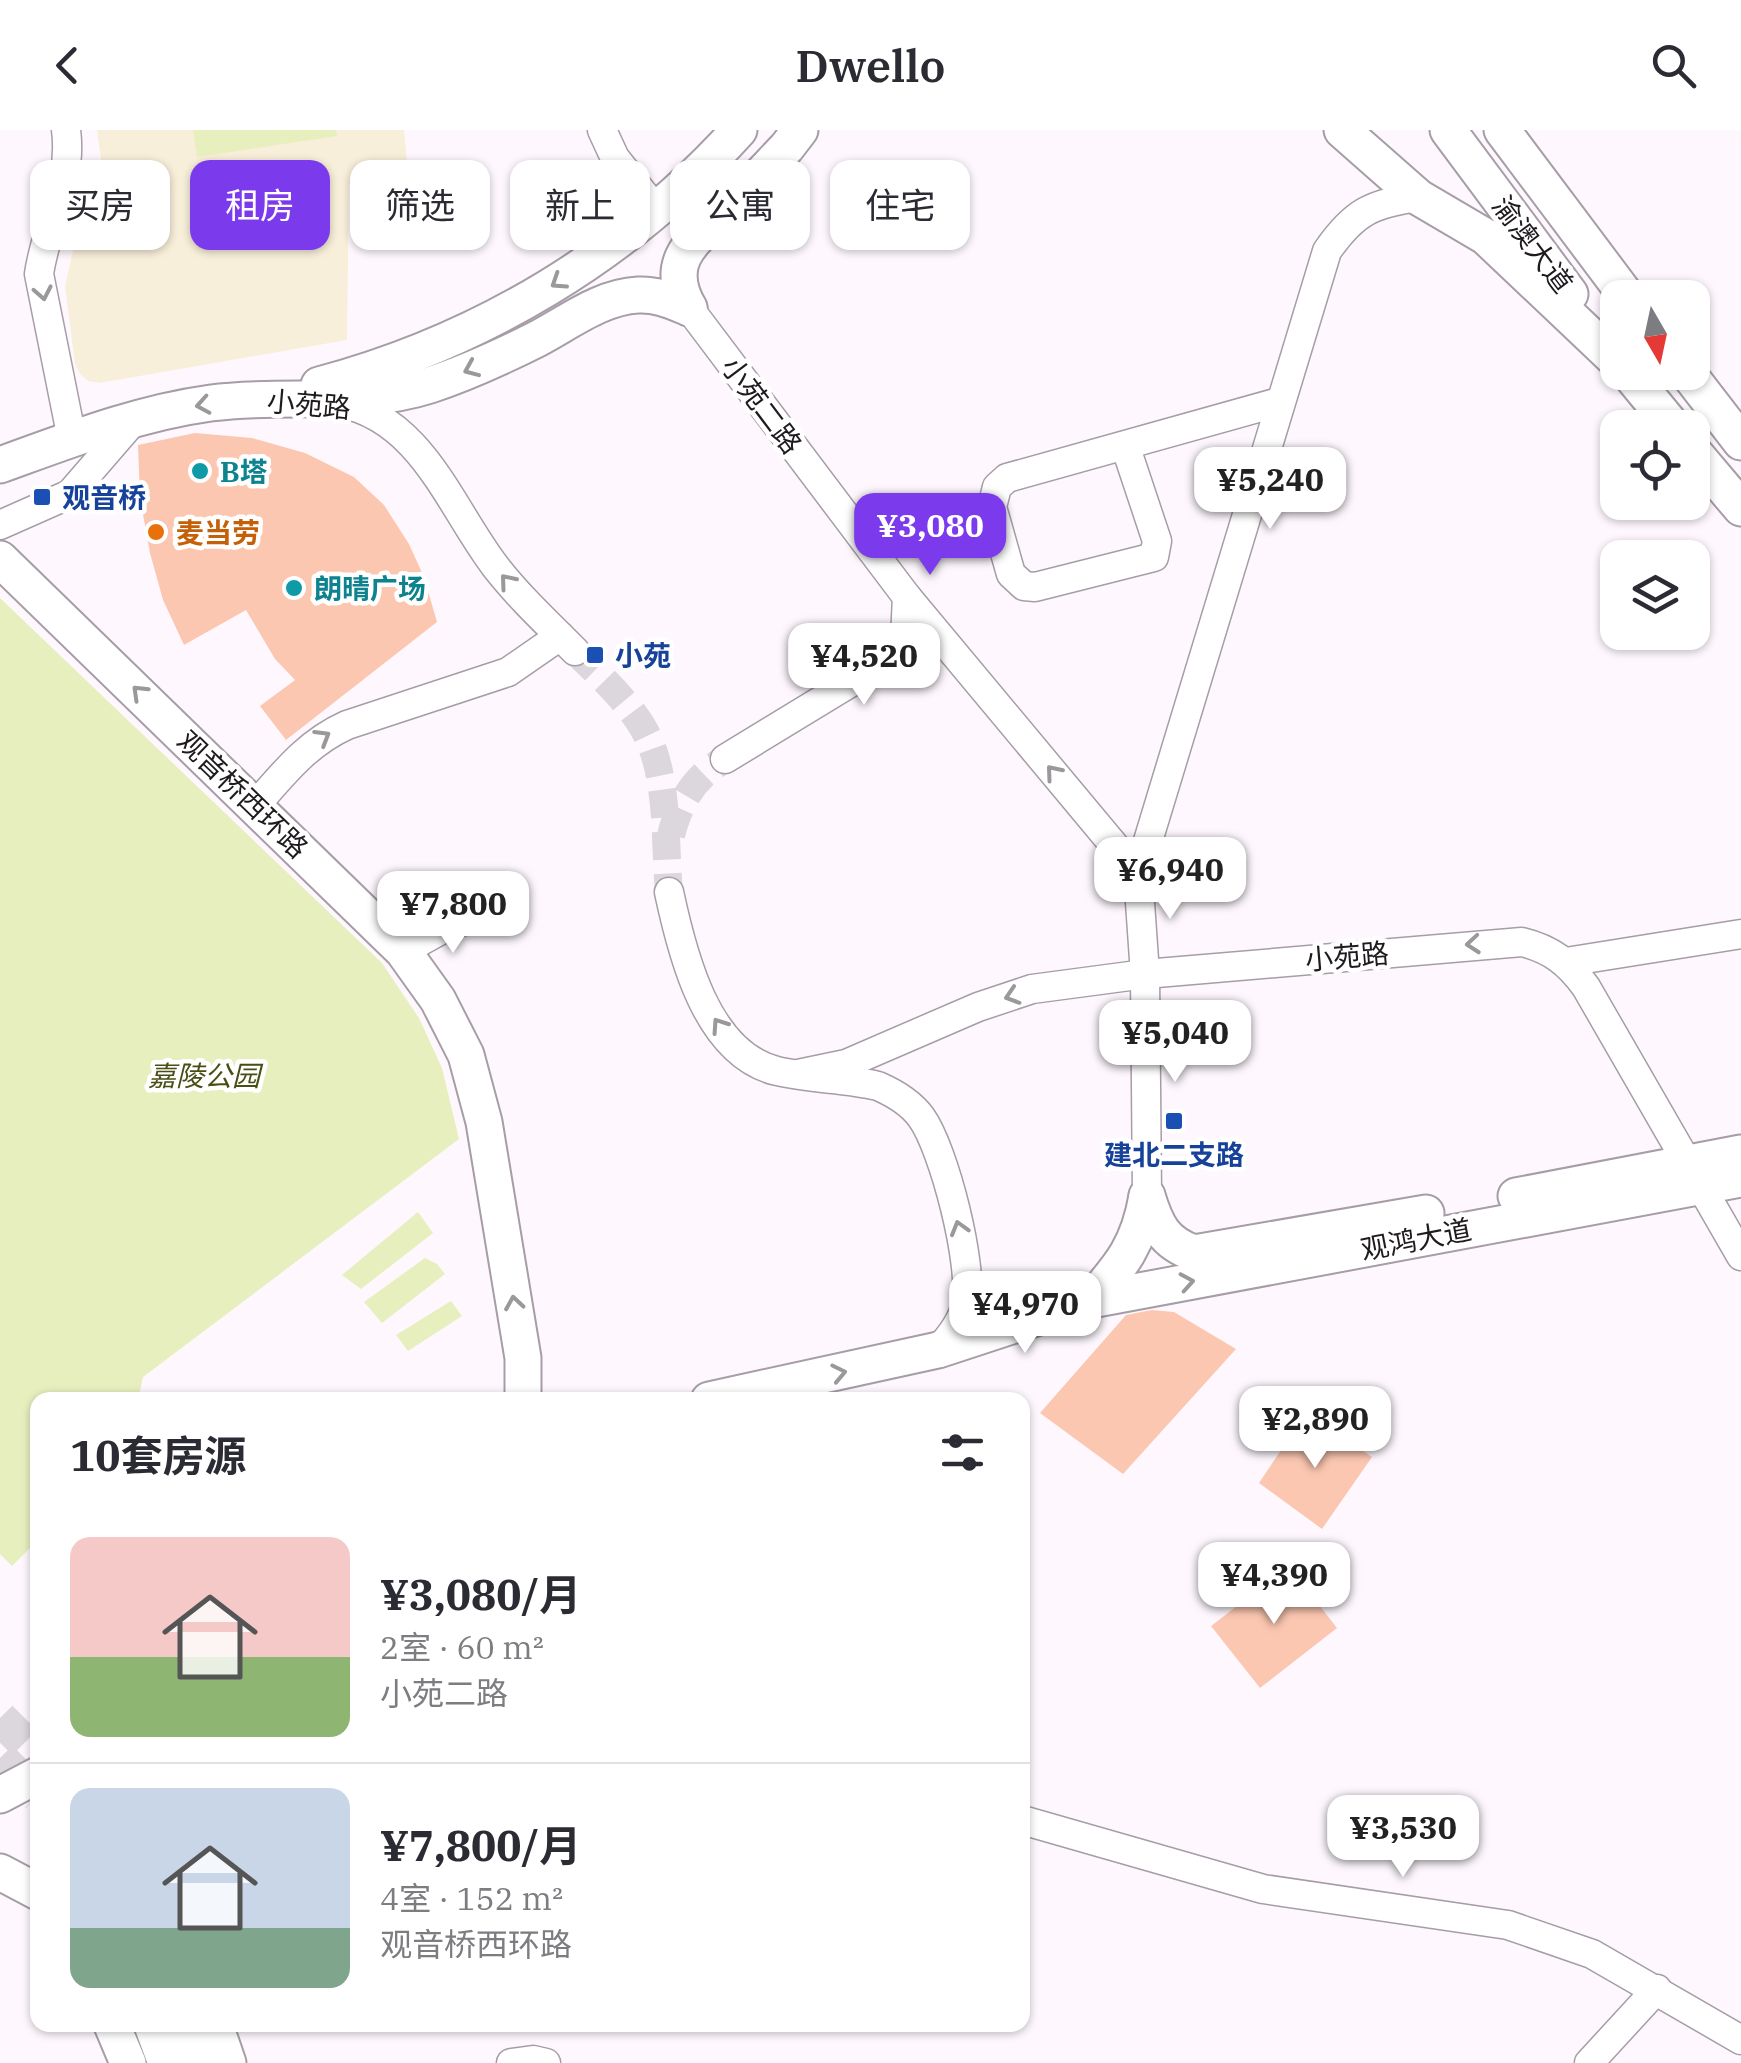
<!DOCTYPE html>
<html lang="zh">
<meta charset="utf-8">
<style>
:root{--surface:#fff;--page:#f2f2f3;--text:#2b2b33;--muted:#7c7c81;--line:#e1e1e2;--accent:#7c3aed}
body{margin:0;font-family:"IBM Plex Serif","Noto Sans SC",serif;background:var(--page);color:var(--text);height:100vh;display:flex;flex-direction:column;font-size:38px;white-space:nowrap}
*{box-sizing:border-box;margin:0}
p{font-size:32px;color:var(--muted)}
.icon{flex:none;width:55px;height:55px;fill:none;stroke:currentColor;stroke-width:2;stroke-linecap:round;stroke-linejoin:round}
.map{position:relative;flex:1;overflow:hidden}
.details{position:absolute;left:30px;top:1262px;width:1000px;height:640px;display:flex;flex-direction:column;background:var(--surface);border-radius:20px;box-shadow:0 2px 8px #0004}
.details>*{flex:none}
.banner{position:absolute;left:30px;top:30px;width:1000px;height:90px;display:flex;gap:20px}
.needle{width:65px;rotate:171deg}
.fabs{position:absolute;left:1600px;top:150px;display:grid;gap:20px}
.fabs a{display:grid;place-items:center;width:110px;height:110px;border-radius:20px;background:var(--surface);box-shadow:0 2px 8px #0004;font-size:50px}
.price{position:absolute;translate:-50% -85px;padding:0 22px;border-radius:20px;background:#fff;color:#222;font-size:32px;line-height:65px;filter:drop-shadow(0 2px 5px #0008)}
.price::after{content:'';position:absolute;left:50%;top:60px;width:30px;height:22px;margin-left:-15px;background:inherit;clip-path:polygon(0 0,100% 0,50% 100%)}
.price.on{background:var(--accent);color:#fff}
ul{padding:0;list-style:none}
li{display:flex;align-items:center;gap:30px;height:250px;padding:0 40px}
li+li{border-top:2px solid var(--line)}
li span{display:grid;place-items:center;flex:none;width:280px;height:200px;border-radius:20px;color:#555}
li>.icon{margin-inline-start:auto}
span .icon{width:120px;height:120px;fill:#fffc;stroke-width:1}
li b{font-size:42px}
h2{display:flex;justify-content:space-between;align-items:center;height:120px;padding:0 40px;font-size:42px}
.chip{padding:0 35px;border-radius:20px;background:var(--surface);box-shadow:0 2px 8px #0004;font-size:35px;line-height:90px}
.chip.on{background:var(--accent);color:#fff}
header{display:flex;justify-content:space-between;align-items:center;height:130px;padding:0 40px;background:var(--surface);font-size:45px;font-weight:600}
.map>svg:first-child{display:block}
.education{fill:#f8efda}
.green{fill:#e8efbf}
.building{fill:#fcc7b1}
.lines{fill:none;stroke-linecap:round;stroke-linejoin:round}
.minor-tunnel{stroke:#dcd7dc;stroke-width:28;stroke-dasharray:28 14;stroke-linecap:butt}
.major-tunnel{stroke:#dcd7dc;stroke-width:35;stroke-dasharray:35 18;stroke-linecap:butt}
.minor-casing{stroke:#a69da7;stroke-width:31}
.major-casing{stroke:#a69da7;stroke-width:39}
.minor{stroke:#fff;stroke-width:28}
.major{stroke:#fff;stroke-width:35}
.oneway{stroke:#9a989a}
.culture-dot{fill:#0f9aa8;stroke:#fff;stroke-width:4}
.transit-dot{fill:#1a4fb4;stroke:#fff;stroke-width:4}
.food-dot{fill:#e8710a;stroke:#fff;stroke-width:4}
.labels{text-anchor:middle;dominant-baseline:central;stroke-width:9;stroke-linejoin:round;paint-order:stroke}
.street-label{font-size:28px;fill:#1e1a1e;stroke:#fff}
.culture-label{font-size:28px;font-weight:bold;fill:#0d838f;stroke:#fff;text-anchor:start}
.transit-label{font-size:28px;font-weight:bold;fill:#164399;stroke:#fff;text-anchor:start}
.food-label{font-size:28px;font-weight:bold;fill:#c56008;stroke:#fff;text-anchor:start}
.park-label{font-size:28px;font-style:italic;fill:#494e14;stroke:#fff}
</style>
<header><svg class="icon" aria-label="back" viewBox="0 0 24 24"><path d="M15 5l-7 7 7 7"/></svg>Dwello<svg class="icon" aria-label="search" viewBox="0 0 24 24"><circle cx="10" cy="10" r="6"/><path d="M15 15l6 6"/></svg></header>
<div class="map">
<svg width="1741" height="1933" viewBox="0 0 1741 1933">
<rect width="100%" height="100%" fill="#fef8fe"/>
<!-- education -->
<path class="education" d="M97,0H404L408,43L349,54L347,210L100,253L88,251L80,244L75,234L65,156L73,121L97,81L102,64L103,45Z"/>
<!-- green -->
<g class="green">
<path d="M193,0H336L337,6L197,27Z"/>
<path d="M0,468L382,833L419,888L442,938L459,1009L143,1247L138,1270H38L37,1411L12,1436L0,1424Z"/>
<path d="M418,1082L433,1103L361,1159L342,1145Z"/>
<path d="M425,1128L437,1134L445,1144L382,1193L364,1172Z"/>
<path d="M451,1171L462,1186L408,1221L396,1205Z"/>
</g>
<!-- building -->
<g class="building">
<path d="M195,303L252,308L305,323L354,347L384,375L409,414L424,447L437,492L286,610L260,576L295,550L275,529L246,480L184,515L163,470L150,423L140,368L138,315Z"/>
<path d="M1152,1180L1174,1182L1236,1219L1123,1344L1040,1283L1126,1185Z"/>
<path d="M1306,1283L1372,1327L1322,1399L1259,1353Z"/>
<path d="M1289,1436L1337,1498L1260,1558L1211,1496Z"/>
</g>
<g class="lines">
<!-- minor-tunnel -->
<g class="minor-tunnel">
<path d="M575,521C598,544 624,567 642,596C670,643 664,709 669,762"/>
<path d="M671,705C680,671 694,647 725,629"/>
</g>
<!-- major-tunnel -->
<g class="major-tunnel">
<path d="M0,1588L38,1626"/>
<path d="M0,1628L38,1666"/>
</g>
<!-- minor casing -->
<g class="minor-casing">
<g id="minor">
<path d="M66,0C73,51 46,95 39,144L72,309"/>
<path d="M602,0L615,28L657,81"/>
<path d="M689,178L907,467L1138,744"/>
<path d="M340,273C422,289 450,377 495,436C519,467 547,493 575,521"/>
<path d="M1125,315L1157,411L1154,427L1035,457L1024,456L1011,444L992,377L997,357L1007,348L1279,272"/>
<path d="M0,395L70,364L134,290"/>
<path d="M725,629L886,531L905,507L907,467"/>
<path d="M255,676C284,643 307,613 347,595L508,542L560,506"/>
<path d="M669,762C682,823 706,924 777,941C810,949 845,948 878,956C894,963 910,972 921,987C944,1018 974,1137 966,1174C962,1192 950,1207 938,1220"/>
<path d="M403,821L448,796L482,785"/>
<path d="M1566,832L1741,804"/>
<path d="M798,944L846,934L978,877L1032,859L1145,844L1522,812C1551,819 1569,833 1586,857L1741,1126"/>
<path d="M1147,1066L1145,844L1138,744L1327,121C1354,82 1371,74 1418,67"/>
<path d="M1022,1690L1263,1759L1508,1795L1592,1824L1741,1910"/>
<path d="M511,1933L533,1930L546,1933"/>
<path d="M1589,1933L1657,1859"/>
</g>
</g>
<!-- major casing -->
<g class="major-casing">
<g id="major">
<path d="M1342,0L1418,67L1486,107L1618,232"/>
<path d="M1448,0L1570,164"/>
<path d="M1502,0L1628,168"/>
<path d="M689,178C662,131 694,110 726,80C747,60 767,38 787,17L800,0"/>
<path d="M1628,242L1674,298"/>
<path d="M1687,242L1741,312"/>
<path d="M319,255C481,212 627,124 739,0"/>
<path d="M1692,320L1741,378"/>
<path d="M0,335C69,310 138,283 211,273C284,263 359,278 430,255C466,243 501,227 535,210C568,193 600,167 638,165C657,164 672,171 689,178"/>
<path d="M0,429L403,821L438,870L466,925L484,992L523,1228V1270"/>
<path d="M1147,1066C1156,1095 1164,1113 1194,1123L1426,1083"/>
<path d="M1516,1066L1741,1023"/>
<path d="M1091,1170C1122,1135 1139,1114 1147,1066"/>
<path d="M709,1270L938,1220L1091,1170L1741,1049"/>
<path d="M0,1665L38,1645"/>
<path d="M0,1742L38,1762"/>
<path d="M112,1895L128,1933"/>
<path d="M152,1895L166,1933"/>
<path d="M181,1895L196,1933"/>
<path d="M215,1895L228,1933"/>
</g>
</g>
<!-- minor -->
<use href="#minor" class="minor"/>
<!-- major -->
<use href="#major" class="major"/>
</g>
<!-- one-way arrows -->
<defs><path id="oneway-chevron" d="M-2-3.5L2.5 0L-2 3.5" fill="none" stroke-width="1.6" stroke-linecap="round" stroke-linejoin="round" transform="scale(2.5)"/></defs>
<g class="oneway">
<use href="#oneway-chevron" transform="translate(558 152) rotate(147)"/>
<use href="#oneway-chevron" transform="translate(43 163) rotate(79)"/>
<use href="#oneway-chevron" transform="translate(471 239) rotate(157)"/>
<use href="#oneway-chevron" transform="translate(203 275) rotate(170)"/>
<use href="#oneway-chevron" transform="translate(507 451) rotate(-130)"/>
<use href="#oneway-chevron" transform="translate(139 562) rotate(-136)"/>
<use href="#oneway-chevron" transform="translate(323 607) rotate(-31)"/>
<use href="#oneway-chevron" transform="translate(1053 642) rotate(-130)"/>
<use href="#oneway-chevron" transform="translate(1473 814) rotate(175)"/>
<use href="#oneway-chevron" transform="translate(1012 866) rotate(162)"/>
<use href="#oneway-chevron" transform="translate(719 895) rotate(-124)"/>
<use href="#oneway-chevron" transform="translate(959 1098) rotate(-106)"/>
<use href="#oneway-chevron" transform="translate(1187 1152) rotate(-10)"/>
<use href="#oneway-chevron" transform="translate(514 1173) rotate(-99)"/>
<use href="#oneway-chevron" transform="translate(839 1243) rotate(-12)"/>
</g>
<!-- markers -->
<g class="culture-dot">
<circle cx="200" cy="341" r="10"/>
<circle cx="294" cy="458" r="10"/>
</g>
<g class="transit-dot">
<rect x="32" y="357" width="20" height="20" rx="5"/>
<rect x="585" y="515" width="20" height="20" rx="5"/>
<rect x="1164" y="981" width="20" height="20" rx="5"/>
</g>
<circle class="food-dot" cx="156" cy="402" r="10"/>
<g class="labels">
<!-- street labels -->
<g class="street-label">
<text transform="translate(1533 114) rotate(53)">渝澳大道</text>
<text transform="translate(309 274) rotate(5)">小苑路</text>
<text transform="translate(762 275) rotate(53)">小苑二路</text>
<text transform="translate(243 664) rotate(44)">观音桥西环路</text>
<text transform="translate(1347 826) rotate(-5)">小苑路</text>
<text transform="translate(1416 1109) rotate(-11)">观鸿大道</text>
</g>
<!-- culture labels -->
<g class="culture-label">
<text x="220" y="341">B塔</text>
<text x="314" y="458">朗晴广场</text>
</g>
<!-- transit labels -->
<g class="transit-label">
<text x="62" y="367">观音桥</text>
<text x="615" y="525">小苑</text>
<text x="1174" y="1024" text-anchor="middle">建北二支路</text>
</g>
<!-- food labels -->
<g class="food-label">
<text x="176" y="402">麦当劳</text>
</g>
<!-- park labels -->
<g class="park-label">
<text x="204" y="945">嘉陵公园</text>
</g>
</g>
</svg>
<div class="fabs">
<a><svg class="needle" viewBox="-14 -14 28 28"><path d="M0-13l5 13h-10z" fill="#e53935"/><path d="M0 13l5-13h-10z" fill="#7c7c81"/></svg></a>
<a><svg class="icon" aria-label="locate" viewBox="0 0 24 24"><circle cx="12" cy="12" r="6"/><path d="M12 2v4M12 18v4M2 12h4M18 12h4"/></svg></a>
<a><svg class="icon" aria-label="layers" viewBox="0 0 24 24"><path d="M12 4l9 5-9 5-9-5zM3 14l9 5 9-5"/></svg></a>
</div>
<b class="price" style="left:1270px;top:402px">¥5,240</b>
<b class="price on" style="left:930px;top:448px">¥3,080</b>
<b class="price" style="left:864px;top:578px">¥4,520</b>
<b class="price" style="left:1170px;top:792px">¥6,940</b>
<b class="price" style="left:453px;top:826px">¥7,800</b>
<b class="price" style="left:1175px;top:955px">¥5,040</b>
<b class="price" style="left:1025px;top:1226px">¥4,970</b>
<b class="price" style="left:1315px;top:1341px">¥2,890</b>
<b class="price" style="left:1274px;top:1497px">¥4,390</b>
<b class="price" style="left:1403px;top:1750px">¥3,530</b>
<div class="banner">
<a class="chip">买房</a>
<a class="chip on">租房</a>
<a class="chip">筛选</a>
<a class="chip">新上</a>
<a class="chip">公寓</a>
<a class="chip">住宅</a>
</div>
<section class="details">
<h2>10套房源<svg class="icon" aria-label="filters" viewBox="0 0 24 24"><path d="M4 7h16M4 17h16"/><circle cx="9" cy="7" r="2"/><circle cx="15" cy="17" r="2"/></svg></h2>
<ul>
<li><span style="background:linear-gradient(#f6c9c9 60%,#8fb573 0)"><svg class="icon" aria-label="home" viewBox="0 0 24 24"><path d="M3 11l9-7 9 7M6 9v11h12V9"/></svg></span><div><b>¥3,080/月</b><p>2室 · 60 m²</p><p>小苑二路</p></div></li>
<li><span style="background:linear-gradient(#c9d6e8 70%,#7fa58c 0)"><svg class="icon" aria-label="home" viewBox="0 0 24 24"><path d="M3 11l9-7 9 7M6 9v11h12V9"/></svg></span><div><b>¥7,800/月</b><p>4室 · 152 m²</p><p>观音桥西环路</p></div></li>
</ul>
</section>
</div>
